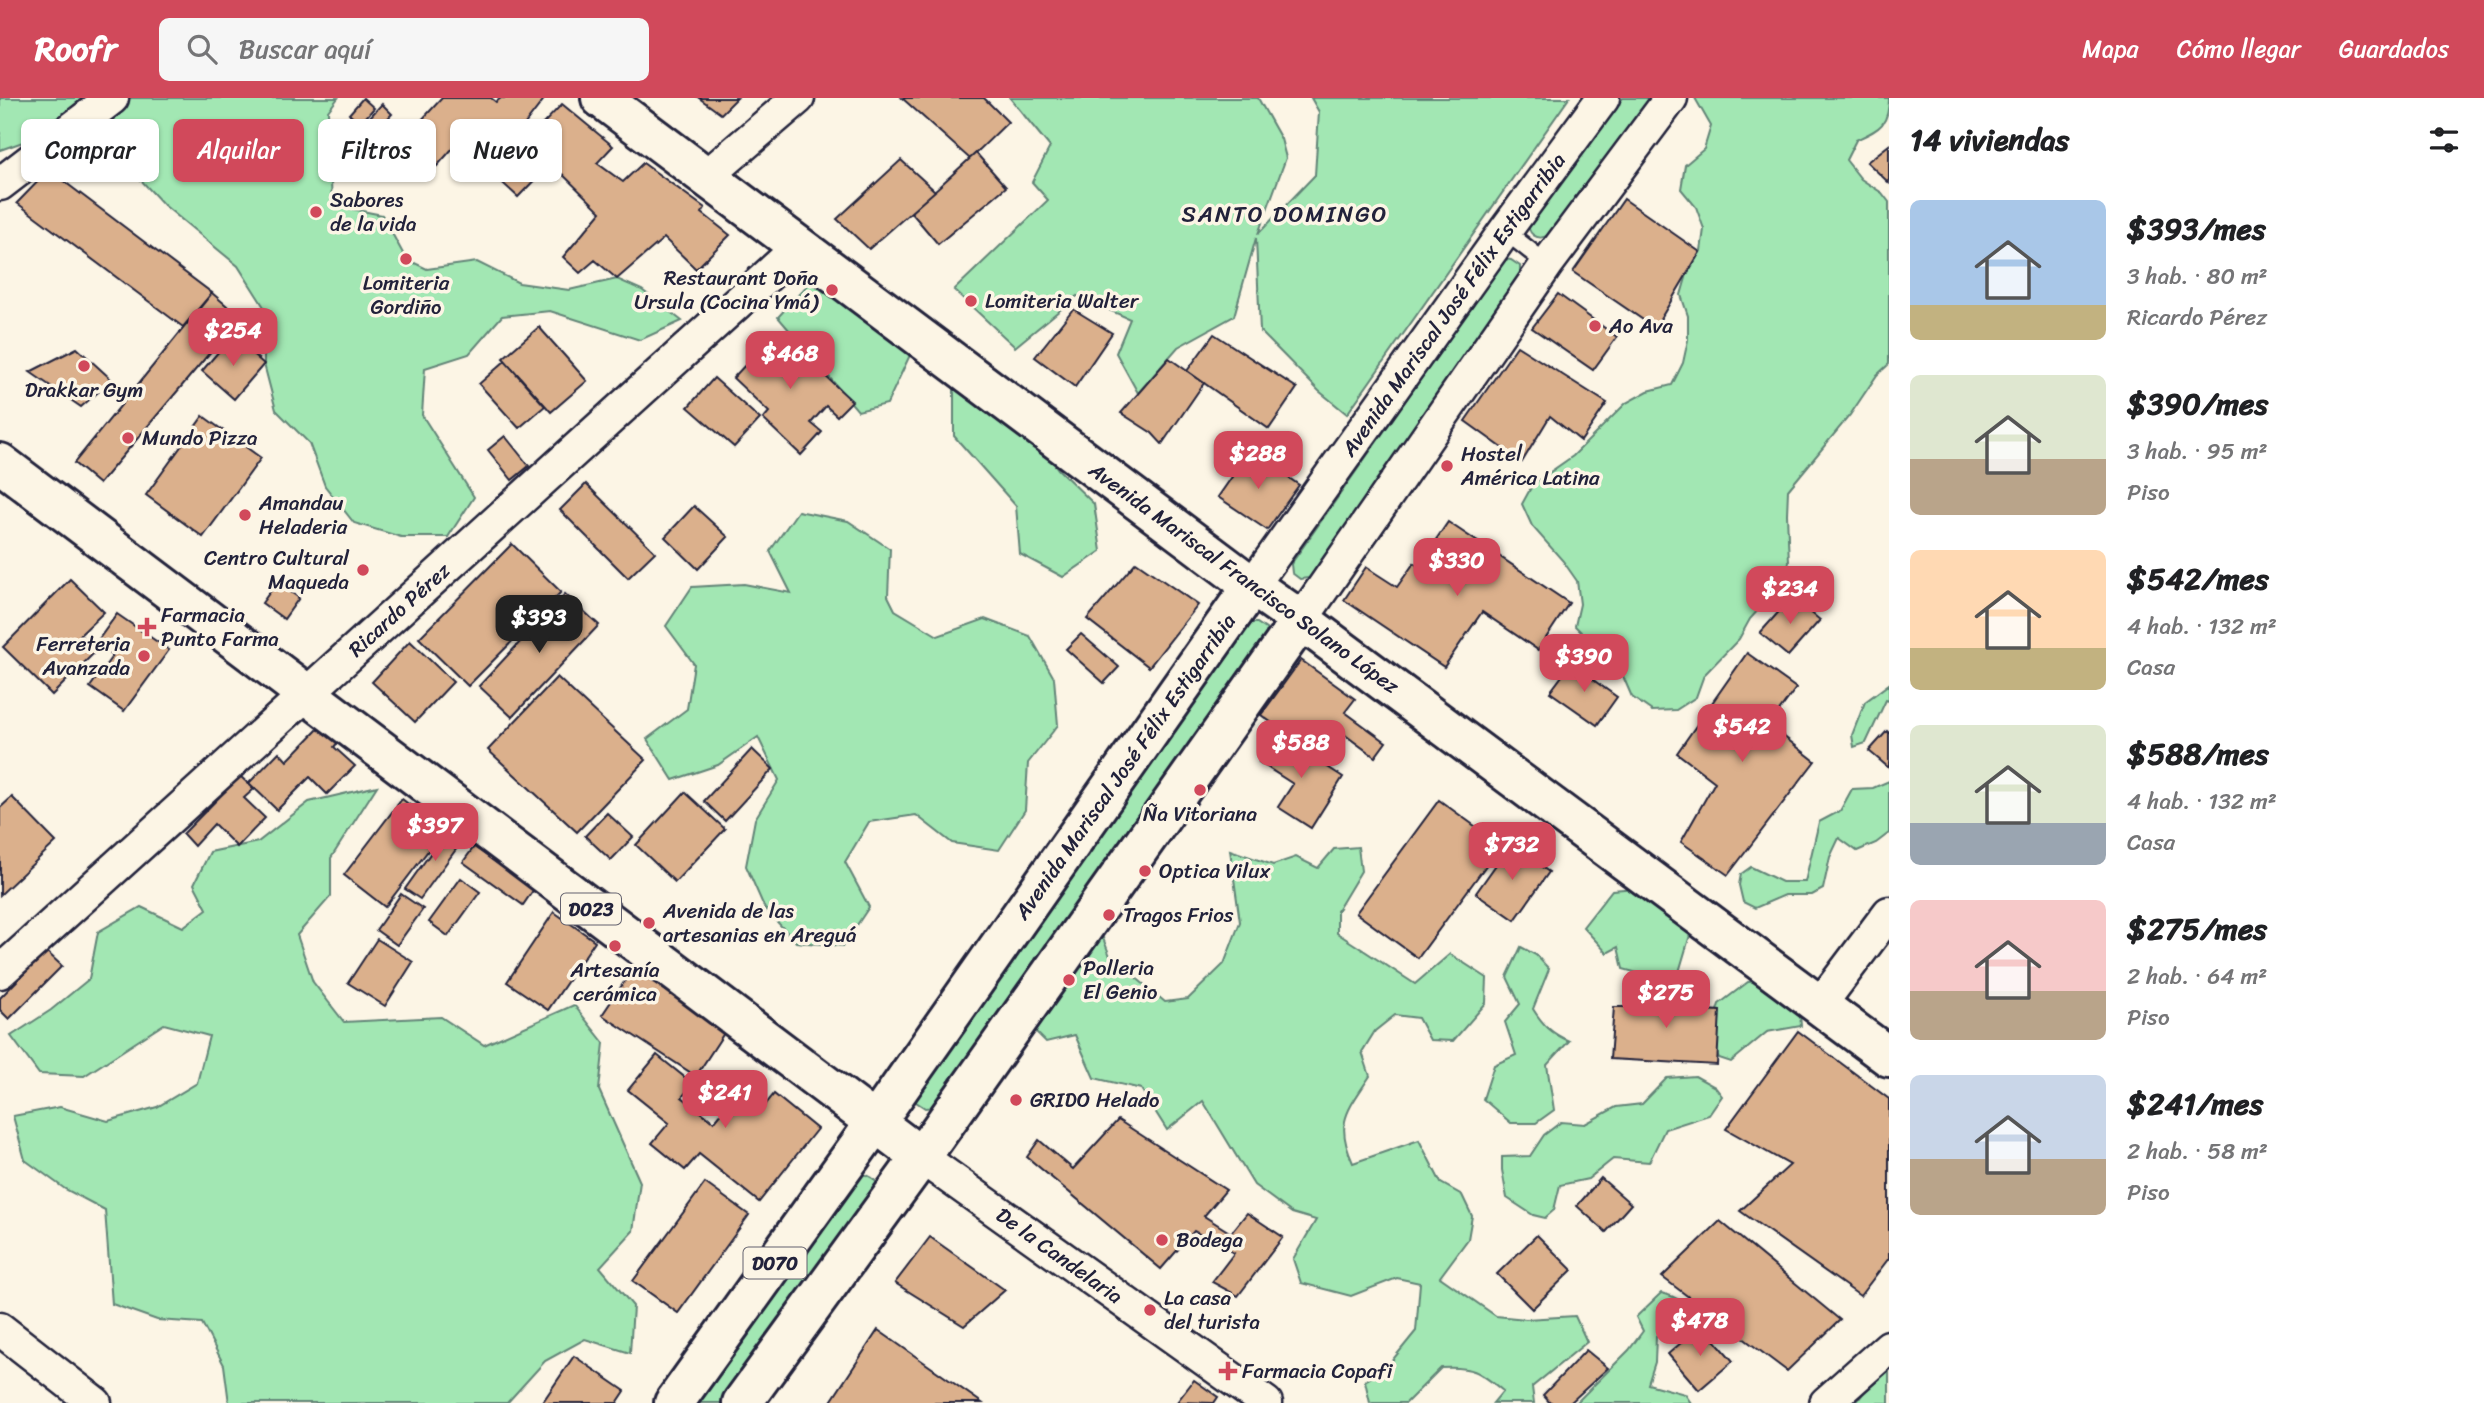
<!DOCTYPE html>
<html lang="es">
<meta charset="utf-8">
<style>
:root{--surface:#fff;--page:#f6f6f6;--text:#202124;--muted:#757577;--accent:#d1495b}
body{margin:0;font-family:Sriracha,sans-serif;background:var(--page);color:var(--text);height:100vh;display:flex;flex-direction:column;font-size:26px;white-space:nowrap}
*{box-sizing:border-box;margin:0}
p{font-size:23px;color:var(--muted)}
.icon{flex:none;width:38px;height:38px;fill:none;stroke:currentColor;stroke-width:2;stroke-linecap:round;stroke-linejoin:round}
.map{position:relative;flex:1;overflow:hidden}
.panel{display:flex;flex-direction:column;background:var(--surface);width:595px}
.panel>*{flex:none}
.banner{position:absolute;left:21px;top:21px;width:665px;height:63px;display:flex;gap:14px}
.price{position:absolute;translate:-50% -60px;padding:0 16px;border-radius:14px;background:var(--accent);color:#fff;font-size:23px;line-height:46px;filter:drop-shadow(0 2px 4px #0008)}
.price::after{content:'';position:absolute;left:50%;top:42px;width:21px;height:16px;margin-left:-10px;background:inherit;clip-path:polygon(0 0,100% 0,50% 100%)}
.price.on{background:#222;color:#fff}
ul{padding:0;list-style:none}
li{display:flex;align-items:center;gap:21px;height:175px;padding:0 21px}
li span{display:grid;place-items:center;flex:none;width:196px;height:140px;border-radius:10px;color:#555}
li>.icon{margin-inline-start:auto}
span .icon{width:84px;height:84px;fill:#fffc;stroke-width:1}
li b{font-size:30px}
h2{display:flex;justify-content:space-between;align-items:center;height:84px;padding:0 21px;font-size:30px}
.tag{padding:0 24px;border-radius:10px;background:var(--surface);box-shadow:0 2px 5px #0004;font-size:24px;line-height:63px}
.tag.on{background:var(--accent);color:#fff}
header{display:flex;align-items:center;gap:42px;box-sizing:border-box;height:98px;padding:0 35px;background:var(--accent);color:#fff}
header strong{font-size:33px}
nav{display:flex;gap:38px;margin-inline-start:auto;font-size:24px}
.search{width:490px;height:63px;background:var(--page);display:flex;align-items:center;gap:18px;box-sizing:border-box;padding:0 24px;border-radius:10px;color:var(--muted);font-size:26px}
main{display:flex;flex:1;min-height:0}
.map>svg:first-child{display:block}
.green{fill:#a2e7b3;stroke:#628477;stroke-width:2}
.building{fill:#dbb08c;stroke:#22223b;stroke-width:2}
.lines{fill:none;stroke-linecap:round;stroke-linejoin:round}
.lane-casing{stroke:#22223b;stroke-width:21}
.street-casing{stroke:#22223b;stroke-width:37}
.secondary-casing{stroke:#22223b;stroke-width:44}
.primary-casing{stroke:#22223b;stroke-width:44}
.lane{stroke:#fcf5e5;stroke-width:16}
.street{stroke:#fcf5e5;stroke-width:32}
.secondary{stroke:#fcf5e5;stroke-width:38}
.primary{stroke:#fcf5e5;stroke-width:38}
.poi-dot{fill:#d1495b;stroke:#fcf5e5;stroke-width:2.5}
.labels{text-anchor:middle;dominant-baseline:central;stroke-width:7;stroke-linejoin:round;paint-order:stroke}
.shield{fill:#fcf5e5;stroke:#63616e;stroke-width:2}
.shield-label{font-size:19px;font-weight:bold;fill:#22223b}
.poi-label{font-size:21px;fill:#22223b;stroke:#fcf5e5;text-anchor:start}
.street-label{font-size:21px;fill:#22223b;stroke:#fcf5e5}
.neighbourhood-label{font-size:23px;letter-spacing:2px;fill:#22223b;stroke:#fcf5e5}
</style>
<header>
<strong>Roofr</strong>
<div class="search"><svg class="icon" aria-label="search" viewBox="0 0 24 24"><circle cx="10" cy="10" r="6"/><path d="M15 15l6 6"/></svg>Buscar aquí</div>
<nav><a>Mapa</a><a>Cómo llegar</a><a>Guardados</a></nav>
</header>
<main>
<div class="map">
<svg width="1889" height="1305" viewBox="0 0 1889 1305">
<rect width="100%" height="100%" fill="#fcf5e5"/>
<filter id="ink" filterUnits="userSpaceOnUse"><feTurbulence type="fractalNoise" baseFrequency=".0143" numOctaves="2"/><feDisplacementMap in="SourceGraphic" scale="14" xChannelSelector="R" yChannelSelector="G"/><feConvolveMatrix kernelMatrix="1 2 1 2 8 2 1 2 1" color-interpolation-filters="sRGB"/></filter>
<g filter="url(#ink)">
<!-- green -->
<g class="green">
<path d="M0,0H82L43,37L0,52Z"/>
<path d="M115,0H338L328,13L332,107L382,117L406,161L427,171L477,164L519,185L569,192L617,181L642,192L682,223L640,242L550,213L502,218L469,256L425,270L422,317L474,399L448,439H401L354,425L325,388L309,345L276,312L264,266V209L238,168L164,107L101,39Z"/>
<path d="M1010,0H1258L1281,41L1286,60L1258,136L1315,77L1319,14L1311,0H1569L1347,316L1319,293L1260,233L1256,140L1234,218L1178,249L1138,295L1116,255L1130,221L1077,198L1015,249L954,192L1048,102L1032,84L1050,49Z"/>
<path d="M1623,0H1651L1548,137C1538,144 1525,135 1530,123Z"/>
<path d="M1695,0H1889C1889,28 1879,31 1856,42L1846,62L1861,81L1882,95L1889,104V266L1877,277L1850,317L1788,392L1787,416L1789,464L1782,486L1750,521L1739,541L1704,577L1696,599L1676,612L1652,613L1632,599L1613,555L1592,545L1575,528L1580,506L1577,483L1563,463L1532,428L1522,406L1533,386L1573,358L1626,305L1648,293L1672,287L1683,265L1688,242V218L1681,197L1688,173L1701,153L1704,131L1696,109L1681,91L1685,67L1704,51L1711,28Z"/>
<path d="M1505,161L1511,162L1520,168V179L1309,480L1300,481L1292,475L1291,466Z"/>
<path d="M823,170L910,257L887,306L858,313L778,219Z"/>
<path d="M954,291L994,298L1030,331L1058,371L1094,406L1101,453L1063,479L1020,456L1016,408L954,338Z"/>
<path d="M798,413L848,423L890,451L888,498L895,512L938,538L985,521L1030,538L1054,580L1058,627L1028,665L1025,712L999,752L952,745L916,717L869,724L845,764L869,809L843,848L796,844L765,811L746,768L755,721L779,682L758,639L718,667L673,682L647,641L687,611L694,566L666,528L692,489L744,486L791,495L770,453Z"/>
<path d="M1252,525H1257L1266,531L1267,541L935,1009L925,1010L916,1004V993L1248,528Z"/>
<path d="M1889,586V603L1886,602L1866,645L1854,649L1852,637L1865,604Z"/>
<path d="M1889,683V735L1876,745L1857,753L1839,740L1830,759L1823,791L1812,797H1785L1755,810L1743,804L1739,787L1741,776L1751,769L1782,784H1805L1819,724L1840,713L1852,691L1873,690Z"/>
<path d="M377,688L331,760V798L297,837L313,884L344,924L441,919L484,947L574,907L604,945L599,992L640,1084L633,1133L600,1169L633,1208L630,1255L585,1241L545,1263L507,1305H229L224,1267L202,1225L157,1222L112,1206L105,1112L65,1091L25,1062L13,1018L60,1009L108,1023L157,1009L197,985L209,938L164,926L84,978L39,976L11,938L51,912L89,881L98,834L141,809L183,829L207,811L194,786L210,754L258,744L309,704Z"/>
<path d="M1358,749L1361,773L1337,813V835L1415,886L1450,856L1487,880L1486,905L1453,943L1430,942L1418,920L1395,917L1375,933L1362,954L1370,978C1348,1012 1334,1024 1353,1065L1419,1042L1441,1085L1462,1097L1472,1118L1468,1141L1440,1179L1496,1218L1526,1221L1575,1218L1587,1244L1532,1289L1534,1305H1493L1503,1293C1479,1273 1472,1268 1441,1270L1406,1305H1370L1365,1283L1386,1270L1416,1233L1420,1185L1397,1180L1351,1198L1301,1185L1293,1161L1316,1122L1292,1115L1254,1087L1203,1003L1167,1032L1141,991L1094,980L1075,937L1046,944L1028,926L1101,835L1110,858L1165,904L1188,901L1224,866L1240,824L1230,752L1273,767L1296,759L1318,770L1334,751Z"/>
<path d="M1636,790L1693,827L1679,874L1645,877L1623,871L1618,849L1607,855L1583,829L1612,792Z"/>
<path d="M1521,849L1536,857L1549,871L1533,911C1543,927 1551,935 1569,943L1547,967L1554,1012L1536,1025H1511L1483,1001L1494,967L1516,957L1505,924L1520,906L1507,879Z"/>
<path d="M1773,882L1798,893L1801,928L1767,934L1731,964L1719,960L1714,950L1713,926L1719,906L1748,884Z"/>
<path d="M1695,978L1715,989L1722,998L1709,1017L1665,1031L1649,1064L1613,1061L1588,1081L1560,1087L1554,1112L1545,1120L1533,1117L1507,1100L1502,1072V1059L1530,1058L1544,1037L1561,1024L1585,1026L1616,1009L1642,1006L1667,980Z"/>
<path d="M862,1076C870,1077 875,1080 878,1088L725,1305H694L857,1079Z"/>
<path d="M1661,1195C1678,1199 1684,1203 1689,1220L1672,1224L1656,1238L1655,1264L1648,1286L1685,1296L1691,1305H1576L1629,1252L1643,1233L1636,1219Z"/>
<path d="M1889,1272V1305H1856L1868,1289Z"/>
</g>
<!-- building -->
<g class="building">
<path d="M363,0L374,10L360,26L349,16Z"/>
<path d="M442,0H491L496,4L501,0H545L501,57L470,31L437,68L406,39Z"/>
<path d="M699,0H737L721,16Z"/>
<path d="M902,0H984L1008,24L970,61Z"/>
<path d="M382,6L392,16L372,37L369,20Z"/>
<path d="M562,6L613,48L597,65L623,84L643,65L705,110L702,115L730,137L696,171L664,140L617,181L595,162L580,175L563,159L601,114L551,65L518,99L494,77Z"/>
<path d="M389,22L399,32L381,52L371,43Z"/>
<path d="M1889,47V85L1867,64Z"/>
<path d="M976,55L1006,89L938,146L911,114Z"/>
<path d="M901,62L935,93L869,151L837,121Z"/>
<path d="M49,72L212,195L183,229L17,105Z"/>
<path d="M1624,101L1700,154L1655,230L1573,174Z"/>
<path d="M212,195L240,219L99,386L74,365Z"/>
<path d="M1558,196L1617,239L1593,272L1532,230Z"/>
<path d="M1073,211L1112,235L1075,289L1035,259Z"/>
<path d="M539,229L587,283L551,314L503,260Z"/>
<path d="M777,233L852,303L837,318L826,308L811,325L822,334L801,357L763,321L769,314L733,280Z"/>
<path d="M1214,236L1297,290L1269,331L1187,273Z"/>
<path d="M232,238L264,266L234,301L202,273Z"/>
<path d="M1517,248L1607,305L1581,343L1550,318L1522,364L1465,323Z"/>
<path d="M77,250L112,282L81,309L30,274Z"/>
<path d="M1169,260L1204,285L1162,346L1152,335L1121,315Z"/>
<path d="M505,263L545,308L519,330L479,286Z"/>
<path d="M714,280L760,321L734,349L688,309Z"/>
<path d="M203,318L261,360L203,439L146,397Z"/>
<path d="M505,338L529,368L512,382L488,352Z"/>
<path d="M1250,353L1299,387L1267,432L1218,399Z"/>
<path d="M586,386L655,454L628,480L560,412Z"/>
<path d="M694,408L728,439L698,471L665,439Z"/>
<path d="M1448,424L1569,505L1538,552L1482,514L1444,569L1344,502L1366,469L1397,489L1414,465L1418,468Z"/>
<path d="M512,446L561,494L468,588L419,540Z"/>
<path d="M1136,464L1198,507L1149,569L1087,521Z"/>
<path d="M70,481L104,514L80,537L96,553L52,597L3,549Z"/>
<path d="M277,484L299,500L284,521L262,505Z"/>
<path d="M565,496L599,527L512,619L479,588Z"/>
<path d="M1792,499L1820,522L1788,558L1760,535Z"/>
<path d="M117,516L169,552L124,613L90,589L113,557L96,545Z"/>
<path d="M1081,536L1119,569L1104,585L1066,551Z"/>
<path d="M410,543L453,584L415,624L372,584Z"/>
<path d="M1747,555L1796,590L1769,627L1815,663L1728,777L1681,744L1715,684L1677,655Z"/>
<path d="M1301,562L1355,601L1345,614L1386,644L1375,659L1330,626L1311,653L1261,617Z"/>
<path d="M1571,566L1617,599L1597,627L1550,594Z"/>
<path d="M557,579L646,662L577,734L488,652Z"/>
<path d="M322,627L339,643L334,649L355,668L327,696L310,679L277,712L249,685L279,654L287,663Z"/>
<path d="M1887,633L1889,635V670L1869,653Z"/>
<path d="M1277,636L1343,679L1311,730L1278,709L1293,686L1259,664Z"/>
<path d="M752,651L773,671L725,723L704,703Z"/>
<path d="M240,678L254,691L244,700L265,720L237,749L214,726L194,748L183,736Z"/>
<path d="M685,694L725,731L675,784L636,747Z"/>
<path d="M12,699L56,744L0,797V710Z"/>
<path d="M402,701L443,733L385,809L344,777Z"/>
<path d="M1439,702L1501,747L1418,860L1356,815Z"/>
<path d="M607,715L633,739L611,762L585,738Z"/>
<path d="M450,728L465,739L420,801L405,791Z"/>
<path d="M1510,747L1549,774L1515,822L1476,795Z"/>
<path d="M474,749L534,791L523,807L463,764Z"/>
<path d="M461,780L480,794L448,838L429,824Z"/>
<path d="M401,796L423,811L397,847L376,832Z"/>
<path d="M554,814L595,843L548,912L507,884Z"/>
<path d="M377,841L413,864L385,908L348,885Z"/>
<path d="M46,853L62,868L9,921L0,912V900Z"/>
<path d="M633,871L726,932L696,978L602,917Z"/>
<path d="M1653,887L1691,889L1689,911L1720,913L1717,967L1610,961L1614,909H1650Z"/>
<path d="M1798,933L1889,1001V1160L1860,1198L1740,1113L1790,1067L1726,1031Z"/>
<path d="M657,957L693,986L682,999L714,1024L743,988L766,1006L774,996L817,1031L759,1104L699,1056L685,1072L652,1045L669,1025L628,992Z"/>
<path d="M1118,1022L1226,1092L1204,1118L1231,1135L1247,1115L1283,1139L1238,1198L1212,1184L1234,1155L1194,1133L1161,1171L1027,1059L1039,1042L1073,1071Z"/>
<path d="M1601,1080L1631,1106L1606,1134L1577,1108Z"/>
<path d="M705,1085L749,1117L678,1215L633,1183Z"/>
<path d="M1720,1123L1840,1222L1787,1273L1662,1179Z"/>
<path d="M1537,1137L1572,1172L1532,1211L1497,1176Z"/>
<path d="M930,1139L1005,1192L964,1228L895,1185Z"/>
<path d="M1702,1227L1733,1263L1699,1292L1668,1256Z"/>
<path d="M878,1232L982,1305H830Z"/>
<path d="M1586,1252L1608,1270L1570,1305H1550L1543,1297Z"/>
<path d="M574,1258L625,1293L617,1305H542Z"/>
<path d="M1194,1282L1218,1299L1214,1305L1177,1304Z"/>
</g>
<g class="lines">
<!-- lane casing -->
<g class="lane-casing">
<path id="lane" d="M1505,133L1547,166"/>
</g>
<!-- street casing -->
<g class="street-casing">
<g id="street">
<path d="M706,79L798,0"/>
<path d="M0,86L112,0"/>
<path id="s1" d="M1252,488L1505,133L1603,0"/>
<path d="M1301,522L1547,166L1671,0"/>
<path id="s2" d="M0,874L799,149"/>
<path d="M1819,908L1889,815"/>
<path id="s3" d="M921,1059L1266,1305"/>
<path d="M0,1231L95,1305"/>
<path d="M1826,1305L1889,1249"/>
</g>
</g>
<!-- secondary casing -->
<g class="secondary-casing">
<path id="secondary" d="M601,0L1252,488"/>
</g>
<!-- primary casing -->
<g class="primary-casing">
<g id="primary">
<path d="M0,365L921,1059"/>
<path id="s4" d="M674,1305L875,1025L1252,488L1301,522L1889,959"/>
<path d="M742,1305L921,1059L1301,522"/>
</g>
</g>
<!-- lane -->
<use href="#lane" class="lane"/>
<!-- street -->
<use href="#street" class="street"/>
<!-- secondary -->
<use href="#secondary" class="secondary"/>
<!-- primary -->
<use href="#primary" class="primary"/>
</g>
</g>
<!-- markers -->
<g class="poi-dot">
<circle cx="316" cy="114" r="7"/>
<circle cx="406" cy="161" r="7"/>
<circle cx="832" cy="192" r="7"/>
<circle cx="971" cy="203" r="7"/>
<circle cx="1595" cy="228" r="7"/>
<circle cx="84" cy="268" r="7"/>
<circle cx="128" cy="340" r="7"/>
<circle cx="1447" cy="368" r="7"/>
<circle cx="245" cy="417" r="7"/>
<circle cx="363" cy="472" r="7"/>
<path d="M143.5 518.5h7v7h7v7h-7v7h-7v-7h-7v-7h7z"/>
<circle cx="144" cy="558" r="7"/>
<circle cx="1200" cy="692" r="7"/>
<circle cx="1145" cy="773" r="7"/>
<circle cx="1109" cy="817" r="7"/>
<circle cx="649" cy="825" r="7"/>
<circle cx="615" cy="848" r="7"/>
<circle cx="1069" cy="882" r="7"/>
<circle cx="1016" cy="1002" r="7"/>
<circle cx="1162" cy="1142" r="7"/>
<circle cx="1150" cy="1212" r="7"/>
<path d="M1224.5 1262.5h7v7h7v7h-7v7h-7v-7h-7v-7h7z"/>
</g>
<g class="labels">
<!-- shield labels -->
<g class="shield">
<rect x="561" y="795.5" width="60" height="31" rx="5"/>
<rect x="743.5" y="1149.5" width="63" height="31" rx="5"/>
</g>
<g class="shield-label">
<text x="591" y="811">D023</text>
<text x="775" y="1165">D070</text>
</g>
<!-- poi labels -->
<g class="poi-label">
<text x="330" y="102">Sabores<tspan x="330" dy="24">de la vida</tspan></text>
<text x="818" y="180" text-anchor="end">Restaurant Doña<tspan x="818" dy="24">Ursula (Cocina Ymá)</tspan></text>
<text x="406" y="185" text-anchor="middle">Lomiteria<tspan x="406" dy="24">Gordiño</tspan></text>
<text x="985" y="203">Lomiteria Walter</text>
<text x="1609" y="228">Ao Ava</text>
<text x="84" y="292" text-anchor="middle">Drakkar Gym</text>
<text x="142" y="340">Mundo Pizza</text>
<text x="1461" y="356">Hostel<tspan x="1461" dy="24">América Latina</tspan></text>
<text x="259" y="405">Amandau<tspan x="259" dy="24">Heladeria</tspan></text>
<text x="349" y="460" text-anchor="end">Centro Cultural<tspan x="349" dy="24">Maqueda</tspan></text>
<text x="161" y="517">Farmacia<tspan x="161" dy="24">Punto Farma</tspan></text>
<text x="130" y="546" text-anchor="end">Ferreteria<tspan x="130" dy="24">Avanzada</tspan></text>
<text x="1200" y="716" text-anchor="middle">Ña Vitoriana</text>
<text x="1159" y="773">Optica Vilux</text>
<text x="663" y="813">Avenida de las<tspan x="663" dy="24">artesanias en Areguá</tspan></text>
<text x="1123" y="817">Tragos Frios</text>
<text x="1083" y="870">Polleria<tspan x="1083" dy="24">El Genio</tspan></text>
<text x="615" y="872" text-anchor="middle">Artesanía<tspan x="615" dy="24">cerámica</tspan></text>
<text x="1030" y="1002">GRIDO Helado</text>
<text x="1176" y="1142">Bodega</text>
<text x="1164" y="1200">La casa<tspan x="1164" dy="24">del turista</tspan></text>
<text x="1242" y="1273">Farmacia Copafi</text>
</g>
<!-- street labels -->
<g class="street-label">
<text stroke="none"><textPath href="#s1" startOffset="346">Avenida Mariscal José Félix Estigarribia</textPath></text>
<text transform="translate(1244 480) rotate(36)">Avenida Mariscal Francisco Solano López</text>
<text stroke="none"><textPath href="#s2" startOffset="539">Ricardo Pérez</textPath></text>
<text stroke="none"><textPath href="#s4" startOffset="780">Avenida Mariscal José Félix Estigarribia</textPath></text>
<text stroke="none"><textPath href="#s3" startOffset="170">De la Candelaria</textPath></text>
</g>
<!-- neighbourhood labels -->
<g class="neighbourhood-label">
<text x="1285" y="116">SANTO DOMINGO</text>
</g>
</g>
</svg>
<b class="price" style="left:233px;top:270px">$254</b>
<b class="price" style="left:790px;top:293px">$468</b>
<b class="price" style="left:1258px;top:393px">$288</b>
<b class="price" style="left:1457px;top:500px">$330</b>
<b class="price" style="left:1790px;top:528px">$234</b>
<b class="price on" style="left:539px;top:557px">$393</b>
<b class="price" style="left:1584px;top:596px">$390</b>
<b class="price" style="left:1742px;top:666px">$542</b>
<b class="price" style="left:1301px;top:682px">$588</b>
<b class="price" style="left:435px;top:765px">$397</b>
<b class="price" style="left:1512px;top:784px">$732</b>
<b class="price" style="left:1666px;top:932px">$275</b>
<b class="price" style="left:725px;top:1032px">$241</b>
<b class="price" style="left:1700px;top:1260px">$478</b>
<div class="banner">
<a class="tag">Comprar</a>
<a class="tag on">Alquilar</a>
<a class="tag">Filtros</a>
<a class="tag">Nuevo</a>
</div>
</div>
<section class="panel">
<h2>14 viviendas<svg class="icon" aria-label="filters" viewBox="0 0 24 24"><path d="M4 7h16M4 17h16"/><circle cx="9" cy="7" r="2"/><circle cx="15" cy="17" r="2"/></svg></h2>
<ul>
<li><span style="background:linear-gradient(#a9c7e8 75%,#c2b280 0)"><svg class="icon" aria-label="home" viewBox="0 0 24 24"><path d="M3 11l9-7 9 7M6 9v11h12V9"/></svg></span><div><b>$393/mes</b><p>3 hab. · 80 m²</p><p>Ricardo Pérez</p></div></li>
<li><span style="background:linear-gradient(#dfe7d0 60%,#b9a48a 0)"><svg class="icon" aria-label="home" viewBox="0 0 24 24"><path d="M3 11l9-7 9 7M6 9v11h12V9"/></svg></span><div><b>$390/mes</b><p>3 hab. · 95 m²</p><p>Piso</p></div></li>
<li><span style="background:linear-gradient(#ffd9b3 70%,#c2b280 0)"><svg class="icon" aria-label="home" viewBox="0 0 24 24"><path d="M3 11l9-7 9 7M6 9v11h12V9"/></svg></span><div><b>$542/mes</b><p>4 hab. · 132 m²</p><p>Casa</p></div></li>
<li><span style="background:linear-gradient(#dfe7d0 70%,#9aa5b1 0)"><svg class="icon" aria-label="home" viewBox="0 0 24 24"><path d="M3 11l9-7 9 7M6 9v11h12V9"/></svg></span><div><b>$588/mes</b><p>4 hab. · 132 m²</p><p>Casa</p></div></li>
<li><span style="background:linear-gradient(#f6c9c9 65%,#b9a48a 0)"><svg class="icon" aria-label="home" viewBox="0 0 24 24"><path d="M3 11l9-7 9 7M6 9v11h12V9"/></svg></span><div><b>$275/mes</b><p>2 hab. · 64 m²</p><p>Piso</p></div></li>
<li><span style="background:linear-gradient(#c9d6e8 60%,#b9a48a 0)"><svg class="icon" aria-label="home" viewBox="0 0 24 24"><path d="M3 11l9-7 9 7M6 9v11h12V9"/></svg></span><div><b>$241/mes</b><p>2 hab. · 58 m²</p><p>Piso</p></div></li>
</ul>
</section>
</main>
